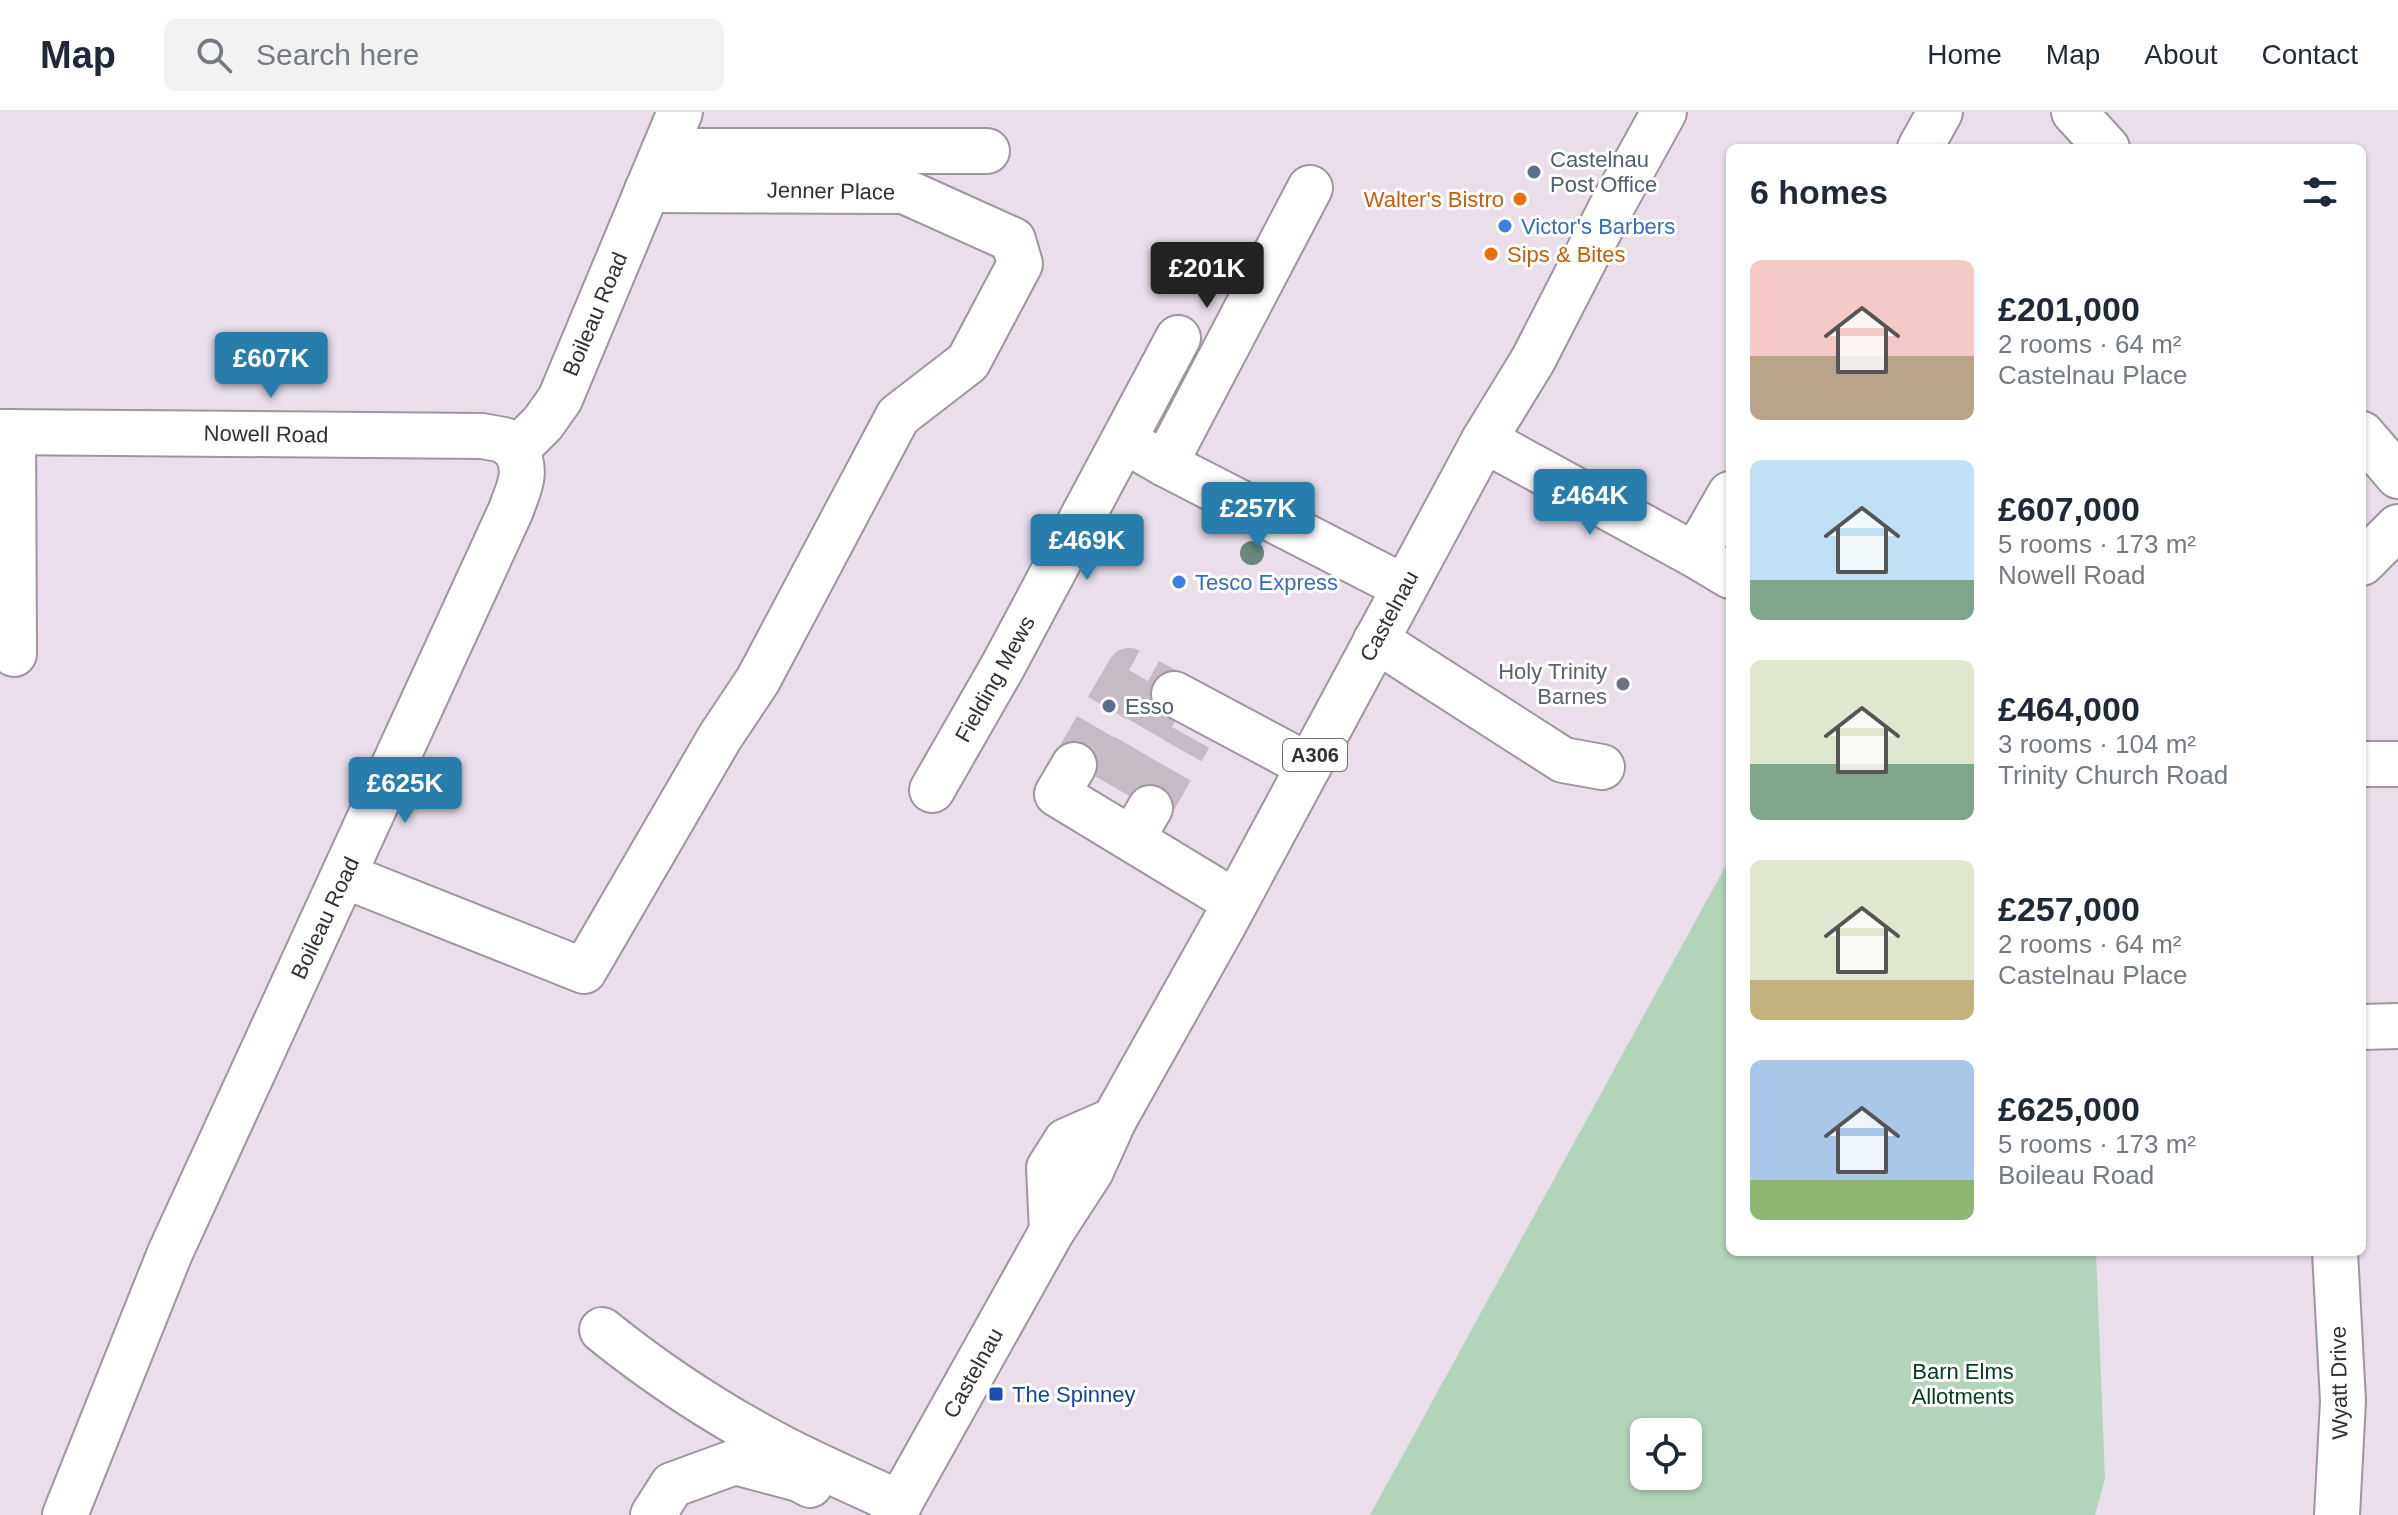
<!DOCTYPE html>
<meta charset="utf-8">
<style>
:root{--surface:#fff;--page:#f2f2f3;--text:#1f2937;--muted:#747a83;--line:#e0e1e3;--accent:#297dad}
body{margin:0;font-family:Arial,sans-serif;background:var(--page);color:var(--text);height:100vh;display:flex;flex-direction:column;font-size:30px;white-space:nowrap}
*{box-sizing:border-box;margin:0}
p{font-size:26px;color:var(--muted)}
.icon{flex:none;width:44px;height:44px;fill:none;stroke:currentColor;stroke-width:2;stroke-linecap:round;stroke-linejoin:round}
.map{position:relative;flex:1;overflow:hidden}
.sheet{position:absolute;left:1726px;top:32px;width:640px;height:1112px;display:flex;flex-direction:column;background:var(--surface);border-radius:12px;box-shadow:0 2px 6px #0004}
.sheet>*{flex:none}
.controls{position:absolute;left:1630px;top:1306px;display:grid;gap:16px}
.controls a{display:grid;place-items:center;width:72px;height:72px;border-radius:12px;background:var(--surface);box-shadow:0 2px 6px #0004;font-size:40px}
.price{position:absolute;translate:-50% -68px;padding:0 18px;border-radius:8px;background:var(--accent);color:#fff;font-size:26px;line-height:52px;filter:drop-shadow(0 2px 4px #0008)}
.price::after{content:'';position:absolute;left:50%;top:48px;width:24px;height:18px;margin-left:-12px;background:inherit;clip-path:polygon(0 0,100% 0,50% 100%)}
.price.selected{background:#222;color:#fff}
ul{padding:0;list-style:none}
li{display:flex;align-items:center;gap:24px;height:200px;padding:0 24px}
li span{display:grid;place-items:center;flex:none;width:224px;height:160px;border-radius:12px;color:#555}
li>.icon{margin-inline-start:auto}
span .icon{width:96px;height:96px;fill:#fffc;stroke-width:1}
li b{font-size:34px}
h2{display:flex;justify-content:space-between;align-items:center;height:96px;padding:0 24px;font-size:34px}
header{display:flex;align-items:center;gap:48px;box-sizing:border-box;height:112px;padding:0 40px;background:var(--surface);border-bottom:2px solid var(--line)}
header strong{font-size:38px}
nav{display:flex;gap:44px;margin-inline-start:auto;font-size:28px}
.search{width:560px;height:72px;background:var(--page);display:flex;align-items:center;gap:20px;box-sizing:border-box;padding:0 28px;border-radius:12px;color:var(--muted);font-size:30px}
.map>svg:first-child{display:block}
.green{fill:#b1d4bb;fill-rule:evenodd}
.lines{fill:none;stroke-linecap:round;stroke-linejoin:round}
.minor-tunnel{stroke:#c5bbc5;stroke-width:44;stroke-dasharray:44 22;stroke-linecap:butt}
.minor-casing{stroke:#9e95a0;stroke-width:48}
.major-casing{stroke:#9e95a0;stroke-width:48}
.minor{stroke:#fff;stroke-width:44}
.major{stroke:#fff;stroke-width:44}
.tree{fill:#69877a}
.service-dot{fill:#5c6f8a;stroke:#fff;stroke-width:3}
.food-dot{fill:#e8710a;stroke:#fff;stroke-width:3}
.shop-dot{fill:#3f7fe0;stroke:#fff;stroke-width:3}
.worship-dot{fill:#6b7280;stroke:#fff;stroke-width:3}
.transit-dot{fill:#1a4fb4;stroke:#fff;stroke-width:3}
.labels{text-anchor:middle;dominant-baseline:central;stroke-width:6;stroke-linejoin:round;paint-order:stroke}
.shield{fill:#fff;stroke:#706d70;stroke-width:2}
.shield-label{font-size:20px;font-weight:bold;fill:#332f33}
.service-label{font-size:22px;fill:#4e5e75;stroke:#fff;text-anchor:start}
.street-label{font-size:22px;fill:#332f33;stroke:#fff}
.food-label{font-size:22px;fill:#c56008;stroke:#fff;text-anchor:end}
.shop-label{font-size:22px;fill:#366cbe;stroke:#fff;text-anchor:start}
.worship-label{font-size:22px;fill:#5b616d;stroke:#fff;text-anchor:end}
.park-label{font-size:22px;fill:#00401f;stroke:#fff}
.transit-label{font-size:22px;fill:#164399;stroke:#fff;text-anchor:start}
</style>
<header>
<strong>Map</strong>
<div class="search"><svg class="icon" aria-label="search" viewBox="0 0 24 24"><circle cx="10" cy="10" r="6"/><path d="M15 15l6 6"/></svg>Search here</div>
<nav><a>Home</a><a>Map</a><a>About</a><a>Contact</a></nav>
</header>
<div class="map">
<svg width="2398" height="1403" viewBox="0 0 2398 1403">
<rect width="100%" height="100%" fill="#e9deea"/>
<!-- green -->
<path class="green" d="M1730,746V1140H2096L2105,1367L2095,1403H1370ZM1644,1320H1688V1364H1644Z"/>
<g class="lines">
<!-- minor-tunnel -->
<g class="minor-tunnel">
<path d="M1074,653L1129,558L1174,582"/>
<path d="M1112,674L1168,578"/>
<path d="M1150,696L1190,625"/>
</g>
<!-- minor casing -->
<g class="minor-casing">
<g id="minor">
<path d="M2074,0L2107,36"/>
<path d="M1920,36L1940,0"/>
<path d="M664,39H987"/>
<path d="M0,320L482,324L504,328L516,338"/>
<path d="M13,320L14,542"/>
<path d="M2362,322L2398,364"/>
<path d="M1484,328L1695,443L1730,464"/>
<path d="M1125,329L1165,352L1404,475"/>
<path d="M1165,352L1310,76"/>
<path d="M1695,443L1730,382"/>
<path d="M2362,451L2398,415"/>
<path d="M1376,528L1563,648L1602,655"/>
<path d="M1174,582L1309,654"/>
<path d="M2362,652H2398"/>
<path d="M1074,653L1057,682L1235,790"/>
<path d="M932,678L1003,554L1178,226"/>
<path d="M1132,727L1150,696"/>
<path d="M345,764L584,859L720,625L758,568L898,304L968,250L1020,152L1013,128L904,79L647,78"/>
<path d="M2362,915L2398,914"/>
<path d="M2335,1140L2343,1289L2337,1403"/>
<path d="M602,1218C659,1264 722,1305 788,1339C824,1357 862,1374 900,1391"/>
<path d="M65,1403L170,1141L511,398C519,375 528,361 516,338L543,311L560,287L680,0"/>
<path d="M653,1403L672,1373L735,1350L799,1367L810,1373"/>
</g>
</g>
<!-- major casing -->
<g class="major-casing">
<g id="major">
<path d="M1052,1119L1049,1056L1066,1029L1114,1008"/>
<path d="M893,1403L1052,1119L1091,1059L1114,1008L1224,812L1484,328L1533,248L1611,96L1664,0"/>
</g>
</g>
<!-- minor -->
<use href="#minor" class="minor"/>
<!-- major -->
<use href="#major" class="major"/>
</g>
<!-- trees -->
<circle class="tree" cx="1252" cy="441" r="12"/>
<!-- markers -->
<g class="service-dot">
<circle cx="1534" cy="60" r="8"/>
<circle cx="1109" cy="594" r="8"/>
</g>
<g class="food-dot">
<circle cx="1520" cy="87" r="8"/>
<circle cx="1491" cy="142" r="8"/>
</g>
<g class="shop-dot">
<circle cx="1505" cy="114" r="8"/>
<circle cx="1179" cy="470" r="8"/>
</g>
<circle class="worship-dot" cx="1623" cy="572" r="8"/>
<rect class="transit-dot" x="988" y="1274" width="16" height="16" rx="4"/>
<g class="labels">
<!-- shield labels -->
<rect class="shield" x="1283" y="627" width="64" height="32" rx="6"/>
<g class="shield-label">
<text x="1315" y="643">A306</text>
</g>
<!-- service labels -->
<g class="service-label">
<text x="1550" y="47">Castelnau<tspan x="1550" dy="25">Post Office</tspan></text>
<text x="1125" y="594">Esso</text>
</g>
<!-- street labels -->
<g class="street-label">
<text transform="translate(831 79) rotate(1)">Jenner Place</text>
<text transform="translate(595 202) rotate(-67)">Boileau Road</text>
<text transform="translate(266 322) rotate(1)">Nowell Road</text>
<text transform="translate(1389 504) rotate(-62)">Castelnau</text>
<text transform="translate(995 567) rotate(-61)">Fielding Mews</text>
<text transform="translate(325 806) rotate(-65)">Boileau Road</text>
<text transform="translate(973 1261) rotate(-61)">Castelnau</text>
<text transform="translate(2339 1271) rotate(-91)">Wyatt Drive</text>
</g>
<!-- food labels -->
<g class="food-label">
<text x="1504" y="87">Walter's Bistro</text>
<text x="1507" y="142" text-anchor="start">Sips &amp; Bites</text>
</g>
<!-- shop labels -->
<g class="shop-label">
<text x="1521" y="114">Victor's Barbers</text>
<text x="1195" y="470">Tesco Express</text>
</g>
<!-- worship labels -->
<g class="worship-label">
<text x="1607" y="559">Holy Trinity<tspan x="1607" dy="25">Barnes</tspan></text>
</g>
<!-- park labels -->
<g class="park-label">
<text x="1963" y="1259">Barn Elms<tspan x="1963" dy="25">Allotments</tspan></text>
</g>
<!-- transit labels -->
<g class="transit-label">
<text x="1012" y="1282">The Spinney</text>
</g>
</g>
</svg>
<div class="controls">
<a><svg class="icon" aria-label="locate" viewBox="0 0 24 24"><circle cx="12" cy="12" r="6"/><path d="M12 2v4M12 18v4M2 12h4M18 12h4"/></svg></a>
</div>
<b class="price selected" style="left:1207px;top:198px">£201K</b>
<b class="price" style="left:271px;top:288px">£607K</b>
<b class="price" style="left:1590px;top:425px">£464K</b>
<b class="price" style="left:1258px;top:438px">£257K</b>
<b class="price" style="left:1087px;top:470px">£469K</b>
<b class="price" style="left:405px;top:713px">£625K</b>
<section class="sheet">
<h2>6 homes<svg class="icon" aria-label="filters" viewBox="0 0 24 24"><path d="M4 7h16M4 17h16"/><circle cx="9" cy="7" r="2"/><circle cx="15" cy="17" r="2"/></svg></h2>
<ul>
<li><span style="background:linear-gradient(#f6c9c9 60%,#b9a48a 0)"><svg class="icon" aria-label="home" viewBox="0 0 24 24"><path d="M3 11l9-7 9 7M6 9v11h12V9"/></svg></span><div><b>£201,000</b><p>2 rooms · 64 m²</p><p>Castelnau Place</p></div></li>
<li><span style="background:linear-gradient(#bfe0f5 75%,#7fa58c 0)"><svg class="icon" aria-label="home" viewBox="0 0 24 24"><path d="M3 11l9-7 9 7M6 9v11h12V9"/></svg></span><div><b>£607,000</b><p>5 rooms · 173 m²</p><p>Nowell Road</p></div></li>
<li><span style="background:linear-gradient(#dfe7d0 65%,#7fa58c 0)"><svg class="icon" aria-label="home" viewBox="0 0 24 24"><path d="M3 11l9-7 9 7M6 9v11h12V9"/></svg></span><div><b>£464,000</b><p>3 rooms · 104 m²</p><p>Trinity Church Road</p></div></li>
<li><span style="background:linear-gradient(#dfe7d0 75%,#c2b280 0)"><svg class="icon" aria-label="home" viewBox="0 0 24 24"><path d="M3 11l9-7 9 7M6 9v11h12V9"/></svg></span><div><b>£257,000</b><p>2 rooms · 64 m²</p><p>Castelnau Place</p></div></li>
<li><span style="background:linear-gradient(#a9c7e8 75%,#8fb573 0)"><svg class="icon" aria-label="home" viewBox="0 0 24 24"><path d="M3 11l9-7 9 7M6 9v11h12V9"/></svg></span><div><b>£625,000</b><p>5 rooms · 173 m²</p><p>Boileau Road</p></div></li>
</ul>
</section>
</div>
